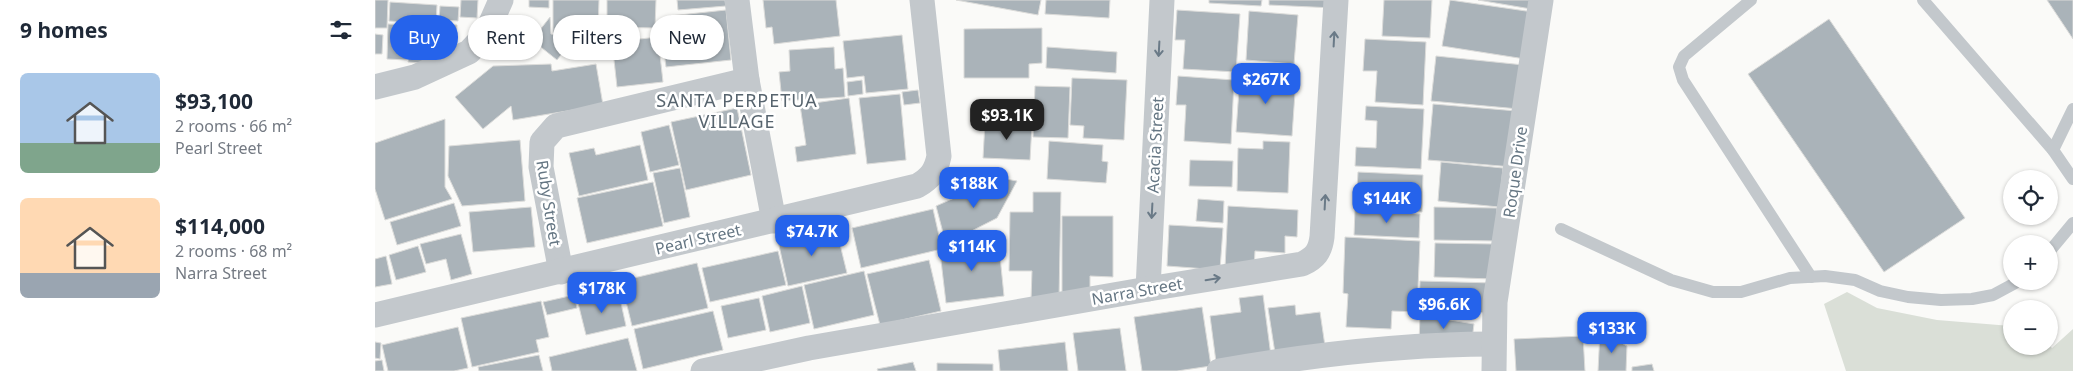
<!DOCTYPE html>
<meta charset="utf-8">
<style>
:root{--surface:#fff;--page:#f2f2f3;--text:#1f2937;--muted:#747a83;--accent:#2563eb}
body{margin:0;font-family:"Noto Sans",sans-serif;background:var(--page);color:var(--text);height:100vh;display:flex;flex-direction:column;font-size:19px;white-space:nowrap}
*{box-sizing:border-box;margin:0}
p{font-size:16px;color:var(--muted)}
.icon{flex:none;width:28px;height:28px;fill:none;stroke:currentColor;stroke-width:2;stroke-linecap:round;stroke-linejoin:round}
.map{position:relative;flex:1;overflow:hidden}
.sheet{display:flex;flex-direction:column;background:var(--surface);width:375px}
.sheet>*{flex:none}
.banner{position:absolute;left:15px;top:15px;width:475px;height:45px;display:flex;gap:10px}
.buttons{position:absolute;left:1628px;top:170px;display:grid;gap:10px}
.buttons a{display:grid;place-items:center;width:55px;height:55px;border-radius:50%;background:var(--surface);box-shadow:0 1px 4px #0004;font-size:25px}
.price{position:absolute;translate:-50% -42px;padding:0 11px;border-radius:10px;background:var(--accent);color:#fff;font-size:16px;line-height:32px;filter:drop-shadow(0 1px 2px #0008)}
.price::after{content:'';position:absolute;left:50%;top:30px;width:15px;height:11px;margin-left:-8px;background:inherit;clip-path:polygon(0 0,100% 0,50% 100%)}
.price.on{background:#222;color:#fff}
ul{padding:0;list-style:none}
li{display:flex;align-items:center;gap:15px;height:125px;padding:0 20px}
li span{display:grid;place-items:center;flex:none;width:140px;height:100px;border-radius:8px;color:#555}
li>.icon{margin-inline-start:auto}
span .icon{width:60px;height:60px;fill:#fffc;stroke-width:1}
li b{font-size:21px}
h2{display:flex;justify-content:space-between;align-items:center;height:60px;padding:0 20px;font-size:21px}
.pill{padding:0 18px;border-radius:22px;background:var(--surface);box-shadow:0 1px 4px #0004;font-size:18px;line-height:45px}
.pill.on{background:var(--accent);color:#fff}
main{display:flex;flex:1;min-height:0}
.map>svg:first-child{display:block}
.green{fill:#dadfd7}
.building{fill:#aab3b9;stroke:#dcdcda}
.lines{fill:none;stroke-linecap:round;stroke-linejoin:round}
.service{stroke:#c3c8cc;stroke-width:12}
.minor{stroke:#c3c8cc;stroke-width:25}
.oneway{stroke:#6a7a87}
.labels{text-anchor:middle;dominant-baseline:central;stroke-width:5;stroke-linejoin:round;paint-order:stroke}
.street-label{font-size:16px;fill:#657683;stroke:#fff}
.neighbourhood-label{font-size:18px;letter-spacing:1px;fill:#57646e;stroke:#fff}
</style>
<main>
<section class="sheet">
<h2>9 homes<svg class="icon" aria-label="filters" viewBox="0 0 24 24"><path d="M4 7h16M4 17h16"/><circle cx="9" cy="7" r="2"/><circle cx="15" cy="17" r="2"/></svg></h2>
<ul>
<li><span style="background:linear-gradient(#a9c7e8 70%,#7fa58c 0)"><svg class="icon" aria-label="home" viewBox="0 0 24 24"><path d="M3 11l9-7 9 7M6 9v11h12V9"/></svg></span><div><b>$93,100</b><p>2 rooms · 66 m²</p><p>Pearl Street</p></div></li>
<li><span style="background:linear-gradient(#ffd9b3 75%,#9aa5b1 0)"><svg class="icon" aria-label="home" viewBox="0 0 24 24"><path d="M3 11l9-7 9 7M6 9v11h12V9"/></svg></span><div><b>$114,000</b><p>2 rooms · 68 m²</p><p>Narra Street</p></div></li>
</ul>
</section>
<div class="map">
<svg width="1698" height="371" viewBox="0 0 1698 371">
<rect width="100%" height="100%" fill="#fafaf8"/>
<!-- green -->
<path class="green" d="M1472,292L1502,308L1562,320L1636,326V346H1674V345L1677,348L1698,329V371H1471L1449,304Z"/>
<!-- building -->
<g class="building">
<path d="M0,0H13L12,28H0Z"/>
<path d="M86,0H103L102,18L85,17Z"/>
<path d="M154,0H174V8L154,7Z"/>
<path d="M178,0H224L223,34L178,33Z"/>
<path d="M232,0H281L280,28L232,27Z"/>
<path d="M302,0H350L351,6L303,10Z"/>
<path d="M388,0H461L465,36L399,44L397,27L391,28Z"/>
<path d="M581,0H666L663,15Z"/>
<path d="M671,0H735L734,18L670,14Z"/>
<path d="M834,0H887L886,6L834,3Z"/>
<path d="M894,0H959V8L894,5Z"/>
<path d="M1009,0H1057L1055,38L1007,36Z"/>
<path d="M1075,0L1158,12L1150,59L1067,46Z"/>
<path d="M1103,0H1157L1156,9Z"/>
<path d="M1672,0H1698V39Z"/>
<path d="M15,2L62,5L61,24L14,21Z"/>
<path d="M65,6L84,7L83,21L64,20Z"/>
<path d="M351,10L356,60L291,67L286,28L297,27L295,16Z"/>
<path d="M802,10L865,14L861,72L808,69L810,40H800Z"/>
<path d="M874,11L923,15L919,64L871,60Z"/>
<path d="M175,17L176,34L200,37L182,60L157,40Z"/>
<path d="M1454,19L1590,218L1509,272L1373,74Z"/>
<path d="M13,24L33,25L32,60L12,59Z"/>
<path d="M35,24L63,26L61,64L33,62Z"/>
<path d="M65,24L82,25L81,46L64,45Z"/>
<path d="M667,28V63L654,64V78H589V29Z"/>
<path d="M0,34L8,35L7,54H0Z"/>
<path d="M527,35L533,89L491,93L489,76L472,78L468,41Z"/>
<path d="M283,37L288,82L242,87L237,42Z"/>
<path d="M990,39L1051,42L1048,105L1000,102L1002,71H988Z"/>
<path d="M459,47L460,69L468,68L470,97L407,101L404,72L415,71L414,50Z"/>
<path d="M672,47L742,52L741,73L671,68Z"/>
<path d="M1061,56L1149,65L1144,109L1056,101Z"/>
<path d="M176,64L177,71L221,64L228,105L138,120L136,106L108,129L80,97L118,66Z"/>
<path d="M865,75L921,78L917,136L861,132Z"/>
<path d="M803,76L859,80L856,144L809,141L811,105H801Z"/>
<path d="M697,78L752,80L749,140L708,138L709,126L695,125Z"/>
<path d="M487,80L488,94L473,96L472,82Z"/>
<path d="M660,86L695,87L693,138L658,137Z"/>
<path d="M543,90L545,103L529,105L527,92Z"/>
<path d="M525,94L531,160L492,164L484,98Z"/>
<path d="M474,98L481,154L422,162L420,147L431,145L425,105Z"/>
<path d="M1058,104L1142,111L1138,167L1053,160Z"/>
<path d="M991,106L1049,109L1046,169L980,166L981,147L1001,148L1002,121L990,120Z"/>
<path d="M362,108L376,175L311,190L296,122Z"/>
<path d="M70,119V187L77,199L10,220L0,189V143Z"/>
<path d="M610,122L657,124L655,160L608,158Z"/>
<path d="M294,125L304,165L275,172L266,132Z"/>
<path d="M145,140L150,201L87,206L73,176L74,146Z"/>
<path d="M674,141L728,145L727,161L733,162L731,183L672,179Z"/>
<path d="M888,141L915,142L913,193L862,191L863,148L888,149Z"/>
<path d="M265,145L273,180L204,196L194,153L219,148L221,155Z"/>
<path d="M815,160L858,161L857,187L814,186Z"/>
<path d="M1066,162L1128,168L1124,207L1063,201Z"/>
<path d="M305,168L315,217L289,223L278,173Z"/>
<path d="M983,172L1048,175L1047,212L981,208Z"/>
<path d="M620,177L642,181L622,218L571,244L561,206L602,188L609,192Z"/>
<path d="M278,182L288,226L212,243L202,198Z"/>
<path d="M658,192H686L684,299L656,300L657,271H634L635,212H658Z"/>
<path d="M823,199L849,201L848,223L821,221Z"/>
<path d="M79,203L86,226L22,245L15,222Z"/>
<path d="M853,206L923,210L922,237L910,236V253L880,251L879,270L850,268Z"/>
<path d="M156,207L160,247L98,252L94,212Z"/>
<path d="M1059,207L1122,208L1121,241L1059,240Z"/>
<path d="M558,209L567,249L486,268L477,228Z"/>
<path d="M980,210L1045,214L1044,238L979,235Z"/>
<path d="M687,216H738V277L715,276V292H687Z"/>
<path d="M794,225L848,228L845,270L792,266Z"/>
<path d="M461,228L472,273L413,286L403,241Z"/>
<path d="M86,234L97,274L76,280L71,259L51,264L45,244Z"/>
<path d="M614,237L616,247L624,246L629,296L571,303L565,252L589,249L588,240Z"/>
<path d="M970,237L1045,241L1042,312L1017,311L1016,329L971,327L973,294L968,293Z"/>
<path d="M1060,243L1119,244L1118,279L1059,277Z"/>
<path d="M43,246L51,272L21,280L14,255Z"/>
<path d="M403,251L411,285L335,302L327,268Z"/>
<path d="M11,256L17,284L0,287V259Z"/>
<path d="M554,260L566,311L505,325L492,274Z"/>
<path d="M322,263L333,308L257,326L246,281Z"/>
<path d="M489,271L499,315L439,329L429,285Z"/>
<path d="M1045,281L1119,283L1118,313L1044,311Z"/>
<path d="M427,286L435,323L395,332L387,296Z"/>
<path d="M244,294L251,326L211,335L203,303Z"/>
<path d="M199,295L202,308L172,315L168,302Z"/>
<path d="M888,295L896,356L841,362L835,316L866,312L864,298Z"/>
<path d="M384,298L391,330L353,338L346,306Z"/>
<path d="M166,301L174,337L161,340L164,352L97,367L86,318Z"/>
<path d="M920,305L921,315L945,312L950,346L900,353L893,308Z"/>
<path d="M827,307L836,366L802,371H767L759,317Z"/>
<path d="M338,311L348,350L268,369L259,329Z"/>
<path d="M1045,315L1099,324L1097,340L1044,343Z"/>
<path d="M83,327L93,368L79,371H13L7,345Z"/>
<path d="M745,328L751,371H703L698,333Z"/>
<path d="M1225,331L1252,346L1251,371H1223Z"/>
<path d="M1208,336L1210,371H1141L1139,339Z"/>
<path d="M253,338L262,371H177L174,357Z"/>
<path d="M0,342L6,343L5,359L0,358Z"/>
<path d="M690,342L693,371H625L623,350Z"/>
<path d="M164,355L168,371H104L103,367Z"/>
<path d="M7,360L9,371H0V361Z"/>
<path d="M538,362L541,371H503L502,369Z"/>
<path d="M562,363L618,364V371H562Z"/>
<path d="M1277,364L1279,371H1257V367Z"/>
</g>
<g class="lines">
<!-- service -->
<g class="service">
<path d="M1376,0L1309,56L1304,67L1308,80L1436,277"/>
<path d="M1548,0L1678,150L1698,179"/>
<path d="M1678,150L1698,109"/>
<path d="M1186,229L1296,280L1338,292H1366L1415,278L1450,276L1480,280L1505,291L1533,297L1566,300L1597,299L1618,295L1644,281"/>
<path d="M1674,252L1698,223"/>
</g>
<!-- minor -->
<g class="minor">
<path d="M362,0L372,80L399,221"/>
<path d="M0,87L40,77L94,52L111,34L126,0"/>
<path d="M186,272L166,167L167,142L181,126L372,80"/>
<path d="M773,289L787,0"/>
<path d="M0,315L542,186C556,178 561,171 564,156L547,0"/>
<path d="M328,371L434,348L773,289L927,264C940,258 945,252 947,237L961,0"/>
<path d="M844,371C935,355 1026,344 1118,344"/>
<path d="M1119,371L1120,302L1166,0"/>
</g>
</g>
<!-- one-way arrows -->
<defs><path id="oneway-shaft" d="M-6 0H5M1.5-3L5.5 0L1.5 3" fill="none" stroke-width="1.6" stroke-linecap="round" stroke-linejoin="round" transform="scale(1.25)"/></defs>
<g class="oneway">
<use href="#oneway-shaft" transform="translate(959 39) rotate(-87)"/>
<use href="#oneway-shaft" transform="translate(784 49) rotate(93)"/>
<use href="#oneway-shaft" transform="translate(950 202) rotate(-87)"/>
<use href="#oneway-shaft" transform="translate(777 211) rotate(93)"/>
<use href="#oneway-shaft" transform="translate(838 279) rotate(-9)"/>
</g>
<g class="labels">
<!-- street labels -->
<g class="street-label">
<text transform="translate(780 145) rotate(-87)">Acacia Street</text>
<text transform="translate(1140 172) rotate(-82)">Roque Drive</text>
<text transform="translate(174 203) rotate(81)">Ruby Street</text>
<text transform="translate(323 239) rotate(-13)">Pearl Street</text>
<text transform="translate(762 291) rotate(-10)">Narra Street</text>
</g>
<!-- neighbourhood labels -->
<g class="neighbourhood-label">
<text x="362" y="100">SANTA PERPETUA<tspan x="362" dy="21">VILLAGE</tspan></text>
</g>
</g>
</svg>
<div class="buttons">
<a><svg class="icon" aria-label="locate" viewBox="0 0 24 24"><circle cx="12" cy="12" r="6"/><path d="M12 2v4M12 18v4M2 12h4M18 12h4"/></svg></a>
<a>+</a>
<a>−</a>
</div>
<b class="price" style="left:891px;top:105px">$267K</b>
<b class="price on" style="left:632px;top:141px">$93.1K</b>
<b class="price" style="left:599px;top:209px">$188K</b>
<b class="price" style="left:1012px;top:224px">$144K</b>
<b class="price" style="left:437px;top:257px">$74.7K</b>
<b class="price" style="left:597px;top:272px">$114K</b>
<b class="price" style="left:227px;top:314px">$178K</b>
<b class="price" style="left:1069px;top:330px">$96.6K</b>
<b class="price" style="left:1237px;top:354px">$133K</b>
<div class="banner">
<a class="pill on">Buy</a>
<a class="pill">Rent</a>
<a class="pill">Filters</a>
<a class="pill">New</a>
</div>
</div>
</main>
